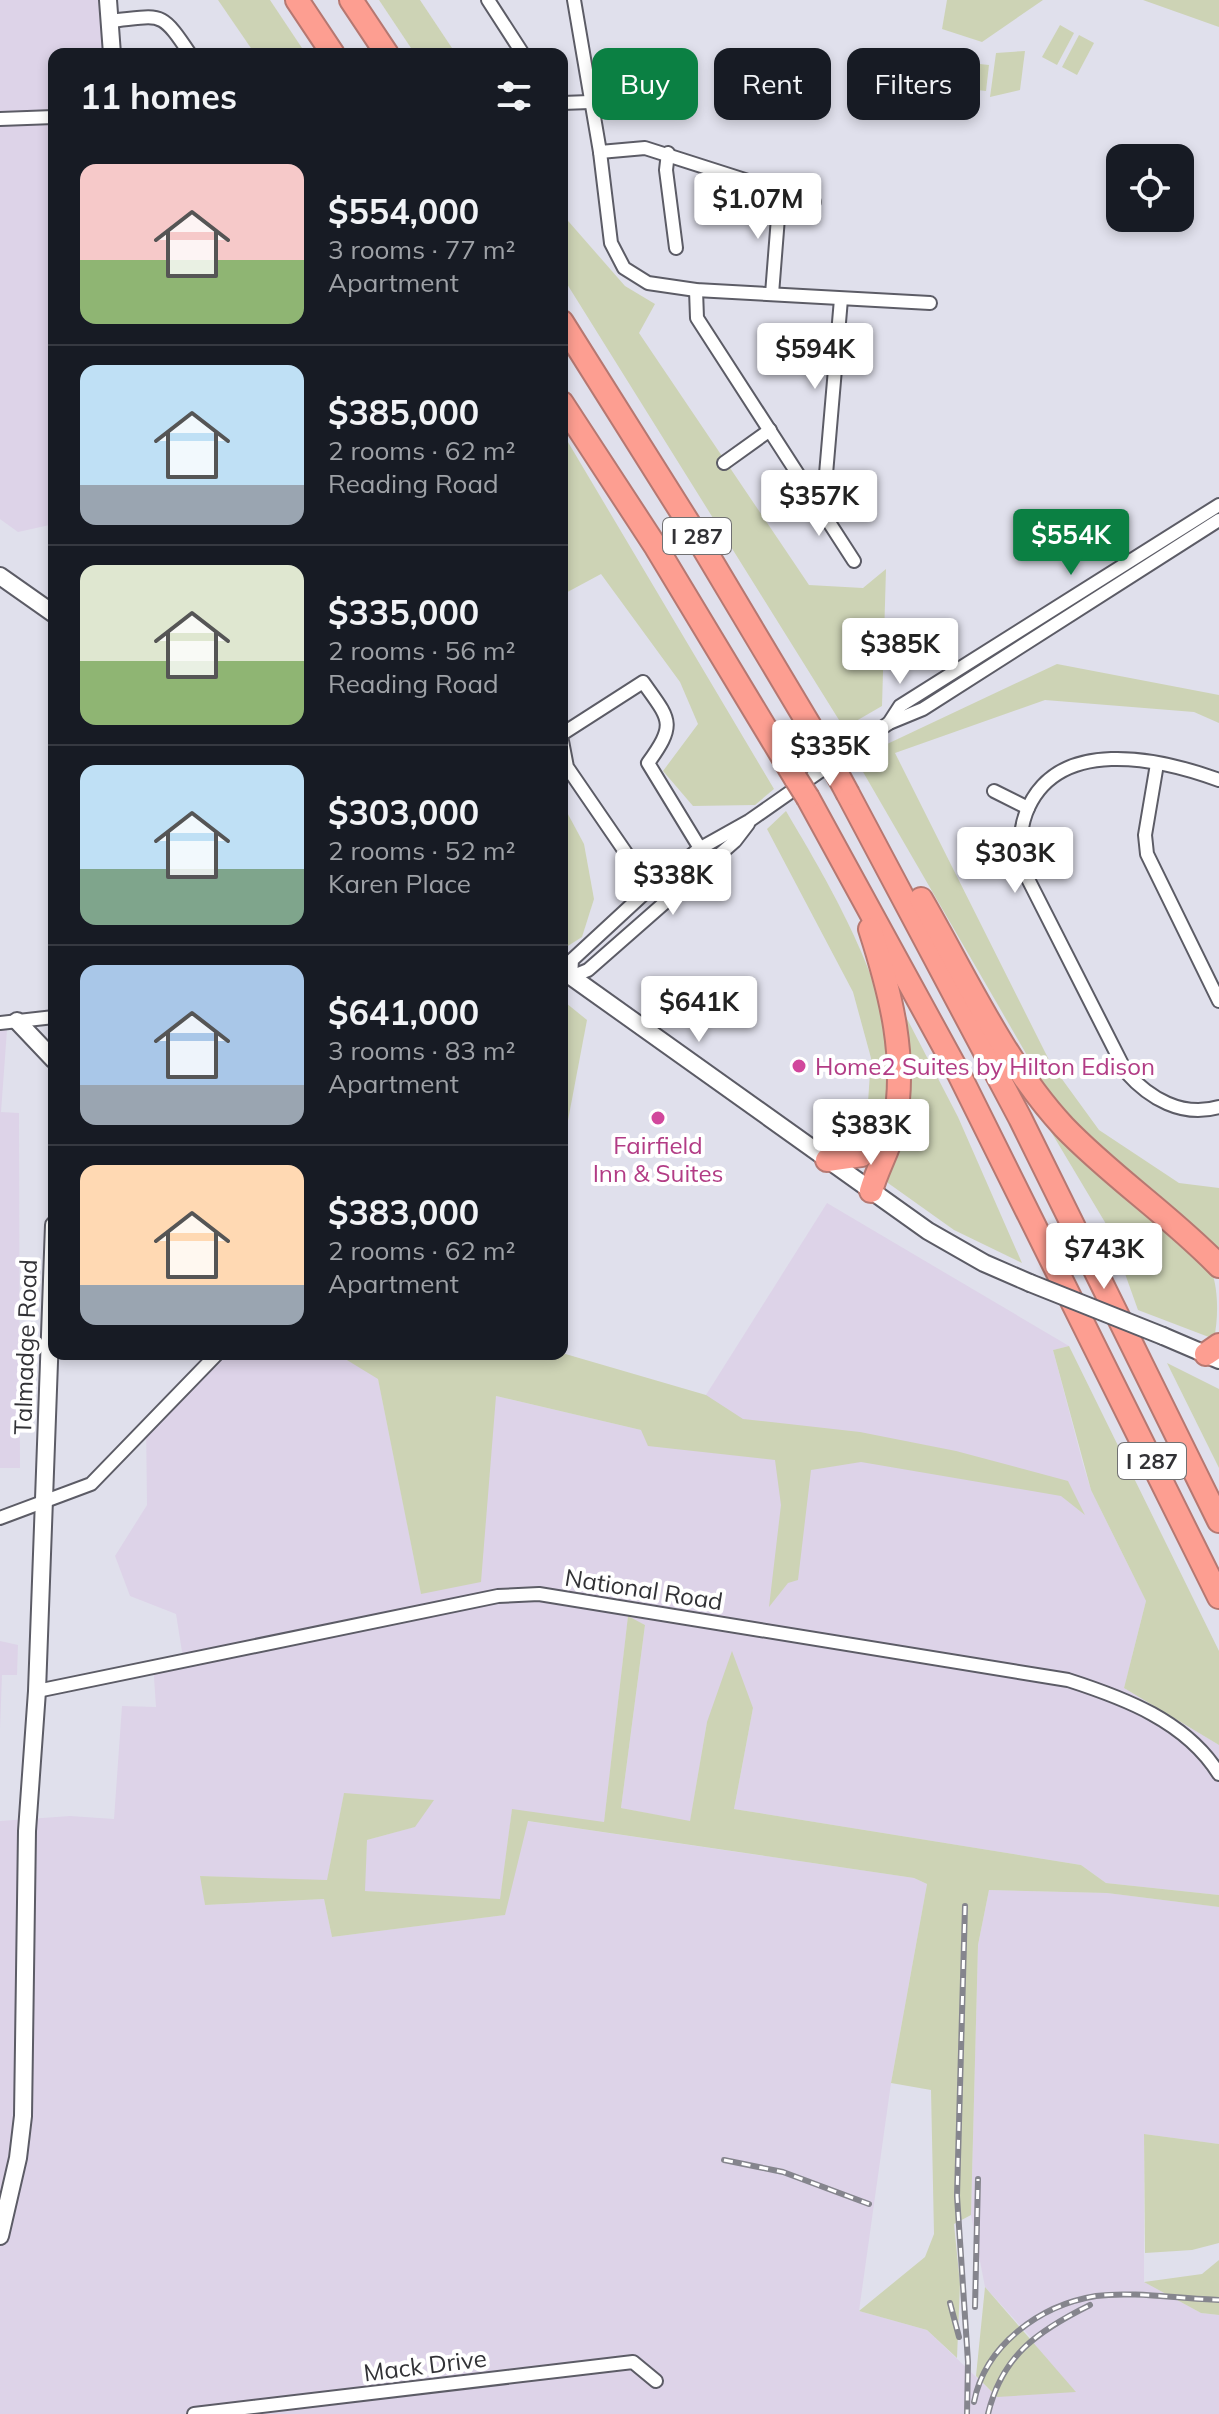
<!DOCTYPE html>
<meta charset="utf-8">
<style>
:root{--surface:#171b24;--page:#242831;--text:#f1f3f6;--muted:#9ea1a6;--line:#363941;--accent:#0b8043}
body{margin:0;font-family:Mulish,sans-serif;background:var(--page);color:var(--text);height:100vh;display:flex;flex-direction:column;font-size:30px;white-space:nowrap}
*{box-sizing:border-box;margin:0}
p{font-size:26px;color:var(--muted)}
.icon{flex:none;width:44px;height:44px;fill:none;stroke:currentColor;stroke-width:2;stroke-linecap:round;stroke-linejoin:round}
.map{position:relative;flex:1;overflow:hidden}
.sheet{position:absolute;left:48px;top:48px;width:520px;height:1312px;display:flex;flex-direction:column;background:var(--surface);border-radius:16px;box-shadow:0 4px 12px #0003}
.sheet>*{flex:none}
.banner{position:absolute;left:592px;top:48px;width:506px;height:72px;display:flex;gap:16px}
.controls{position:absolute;left:1106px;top:144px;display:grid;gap:16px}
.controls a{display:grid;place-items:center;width:88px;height:88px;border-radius:16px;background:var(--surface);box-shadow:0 4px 12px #0003;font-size:40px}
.price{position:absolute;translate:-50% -68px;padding:0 18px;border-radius:8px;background:#fff;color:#222;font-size:26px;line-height:52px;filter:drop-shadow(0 2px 4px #0008)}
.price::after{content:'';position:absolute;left:50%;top:48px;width:24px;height:18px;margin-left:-12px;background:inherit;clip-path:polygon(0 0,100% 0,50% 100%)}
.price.selected{background:var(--accent);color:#fff}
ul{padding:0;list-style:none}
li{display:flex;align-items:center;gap:24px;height:200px;padding:0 32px}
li+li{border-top:2px solid var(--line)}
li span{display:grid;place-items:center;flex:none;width:224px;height:160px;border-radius:16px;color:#555}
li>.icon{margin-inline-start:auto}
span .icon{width:96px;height:96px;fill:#fffc;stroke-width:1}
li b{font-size:34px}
h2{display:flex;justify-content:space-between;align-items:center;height:96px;padding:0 32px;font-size:34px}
.tag{padding:0 28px;border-radius:16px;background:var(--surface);box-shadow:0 4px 12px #0003;font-size:28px;line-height:72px}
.tag.selected{background:var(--accent);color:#fff}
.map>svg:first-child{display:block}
.industrial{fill:#ddd3e8}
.green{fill:#cdd3b5}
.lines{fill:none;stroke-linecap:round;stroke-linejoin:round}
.street-casing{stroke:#5c5c66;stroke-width:16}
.secondary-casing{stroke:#5c5c66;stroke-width:20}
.highway-casing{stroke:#b67871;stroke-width:26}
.street{stroke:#fff;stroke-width:12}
.secondary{stroke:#fff;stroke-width:16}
.highway{stroke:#fd9e91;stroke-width:22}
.rail-casing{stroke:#85858d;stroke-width:6}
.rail{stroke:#fff;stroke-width:3;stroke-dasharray:9;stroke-linecap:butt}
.secondary-bridge-casing{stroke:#5c5c66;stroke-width:20;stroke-linecap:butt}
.highway-bridge-casing{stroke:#b67871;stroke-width:26;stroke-linecap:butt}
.secondary-bridge{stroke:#fff;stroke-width:16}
.highway-bridge{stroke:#fd9e91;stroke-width:22}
.hotel-dot{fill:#d1479c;stroke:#fff;stroke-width:3}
.labels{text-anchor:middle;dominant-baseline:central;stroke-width:8;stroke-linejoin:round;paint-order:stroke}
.shield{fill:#fff;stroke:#707072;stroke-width:2}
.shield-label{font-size:22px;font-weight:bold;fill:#323236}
.hotel-label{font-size:24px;fill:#b23c85;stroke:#fff;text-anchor:start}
.street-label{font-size:24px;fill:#323236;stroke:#fff}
</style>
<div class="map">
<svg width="1219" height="2414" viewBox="0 0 1219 2414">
<rect width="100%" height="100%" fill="#e0e0ec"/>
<!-- industrial -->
<g class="industrial">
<path d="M0,0H102L103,54H54V524L18,532L0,519Z"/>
<path d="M7,1030L1,1112L19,1113L20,1468H0V1031Z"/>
<path d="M827,1203L1069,1346L1053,1350L1083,1464L1091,1490L1146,1601L1124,1688L1219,1745V1895L1106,1883L1081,1865L734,1809L753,1708L707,1722L690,1822L621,1808L645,1625L628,1617L604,1823L512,1810L500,1900L364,1891L367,1840L414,1827L344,1794L327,1881L201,1876L205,1905L324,1899L332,1937L504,1915L527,1821L914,1878L927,1884L891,2083L859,2311L927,2330L997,2397L1034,2341L985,2287L971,2215L978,1945L989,1890L1107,1893L1219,1907V2144L1144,2134V2282L1201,2313L1219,2315V2414H0V1821L70,1816L114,1819L122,1706L156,1707L153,1663L183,1658L176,1614L130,1596L115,1556L147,1505L146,1422L225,1354H337L378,1378L421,1593L496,1396L641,1430L706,1395Z"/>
<path d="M0,1641L18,1645L17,1675H2L0,1729Z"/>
</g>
<!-- green -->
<g class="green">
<path d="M218,0H270L306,54H255Z"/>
<path d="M379,0H420L456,54H415Z"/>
<path d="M947,0H1043L982,42L942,29Z"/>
<path d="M1143,0H1219V27Z"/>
<path d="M1060,25L1074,33L1057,65L1042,57Z"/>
<path d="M1079,35L1094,43L1077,75L1062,67Z"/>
<path d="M1025,51L1020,90L990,97L996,53Z"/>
<path d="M944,60L989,65L986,91L941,86Z"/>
<path d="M562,214L625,286L655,304L639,333L809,585L863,588L886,569L882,706L844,728L562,276Z"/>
<path d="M562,432L774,789L755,805L693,806L663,771L698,724L680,682L601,574L562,595Z"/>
<path d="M1057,664L1219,695V723L1194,712L1045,700L895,753L1051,1064L1099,1130L1179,1183L1219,1188V1251C1157,1200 1094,1153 1046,1088L859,765L885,745Z"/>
<path d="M562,803L584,844L594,899L582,937L563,949Z"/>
<path d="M786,811C827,881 959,1091 850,1148L839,1143L867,1117L871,1058L853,992L767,829Z"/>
<path d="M566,1003L587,1020L562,1152V1007Z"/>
<path d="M903,1011L958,1117L1022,1263L954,1230L888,1183L884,1173L901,1138L910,1105Z"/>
<path d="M1052,1122L1206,1259C1219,1280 1219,1315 1214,1339L1138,1310L1109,1229L1047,1125Z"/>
<path d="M1069,1346L1219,1651V1745L1124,1688L1146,1601L1091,1490L1053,1350Z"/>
<path d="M562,1353L706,1395L743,1419L860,1432L956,1451L1068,1481L1085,1515L1061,1496L861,1462L811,1470L798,1580L788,1583L769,1607L781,1505L775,1460L648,1446L641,1430L496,1396L481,1582L421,1594L378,1379L337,1354Z"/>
<path d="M1167,1363L1219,1389V1468Z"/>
<path d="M628,1616L645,1625L621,1808L690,1821L707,1722L732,1651L753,1708L734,1809L1081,1865L1106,1883L1219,1895V1907L1107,1893L989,1890L978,1945L971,2215L954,2224L960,2284L957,2358L927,2330L859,2311L925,2257L934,2234L931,2090L891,2083L927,1884L914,1878L528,1821L505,1915L332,1937L324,1899L205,1905L200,1876L327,1880L344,1793L434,1800L415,1827L367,1840L365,1891L500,1899L512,1809L604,1822Z"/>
<path d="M1144,2134L1219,2144V2243L1192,2250L1145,2253Z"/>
<path d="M1219,2260V2315L1201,2313L1144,2282L1202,2274Z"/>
<path d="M985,2287L1076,2392L997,2397L976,2376Z"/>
</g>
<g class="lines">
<!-- street casing -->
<g class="street-casing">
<g id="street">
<path d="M488,0L523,54"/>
<path d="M574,0L600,152L611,243L624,268L648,283L696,290L930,303"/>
<path d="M110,21C162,16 160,9 190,54"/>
<path d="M562,103L590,102"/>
<path d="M0,119L54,117"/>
<path d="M600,152L645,148L814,202"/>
<path d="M668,153L666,170L676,248"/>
<path d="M696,290L697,318L854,561"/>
<path d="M772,294L780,192"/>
<path d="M724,463L770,430"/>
<path d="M813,496L822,489L826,474L841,299"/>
<path d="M889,723L900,706L1219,505"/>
<path d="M562,734L643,682C670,720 677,723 648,763L709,863"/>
<path d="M562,741L567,767L650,888"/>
<path d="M1157,764L1145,835L1147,854L1219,1001"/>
<path d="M1219,780C1159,758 1056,735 1026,813C1018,835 1019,857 1028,879L1126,1072C1149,1098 1182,1118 1219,1107"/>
<path d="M994,791L1028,808"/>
<path d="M571,977L572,960L650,888L699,849L749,821L889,723L923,709L1219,520"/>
<path d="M571,977L588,970L735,841L748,824"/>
<path d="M0,1023L54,1017"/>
<path d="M0,1518L91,1484L217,1354"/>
<path d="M37,1691L498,1596L539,1594L1068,1680C1124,1698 1186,1721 1219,1774"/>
<path d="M194,2414L633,2362L656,2381"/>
</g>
</g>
<!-- secondary casing -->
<g class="secondary-casing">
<g id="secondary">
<path d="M108,0L112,54"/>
<path d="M0,576L54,614"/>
<path d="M562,970L928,1231L984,1263L1030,1283"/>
<path d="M17,1021L54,1060"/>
<path d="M1163,1336L1219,1360"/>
<path d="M0,2236L18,2158L23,2116L27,1831L37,1691L54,1225"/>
</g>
</g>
<!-- highway casing -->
<g class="highway-casing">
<g id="highway">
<path d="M297,0L333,54"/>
<path d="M351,0L387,54"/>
<path d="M562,322L691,527L826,753"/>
<path d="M562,403L656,547L796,779"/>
<path d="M848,794L1020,1118L1219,1521"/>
<path d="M808,798L959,1074L1219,1597"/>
<path d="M921,899C964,973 1005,1064 1064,1127C1112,1177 1171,1216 1219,1266"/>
<path d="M870,929C891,994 908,1059 894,1128C889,1150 877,1169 871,1191"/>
<path d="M827,1160L862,1155L887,1127"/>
<path d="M1206,1354L1219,1345"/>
</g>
</g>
<!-- street -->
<use href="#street" class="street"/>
<!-- secondary -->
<use href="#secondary" class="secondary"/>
<!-- highway -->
<use href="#highway" class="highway"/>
<!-- rail casing -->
<g class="rail-casing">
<g id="rail">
<path d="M965,1906L957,2196L968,2362L967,2414"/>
<path d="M724,2160L783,2172L869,2204"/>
<path d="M950,2303L959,2337"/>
<path d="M975,2307L978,2179"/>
<path d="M974,2402C985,2345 1040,2305 1096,2296C1132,2291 1181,2299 1219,2300"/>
<path d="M988,2414C1002,2355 1038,2331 1090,2305"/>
</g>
</g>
<!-- rail -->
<use href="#rail" class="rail"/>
<!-- secondary-bridge casing -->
<g class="secondary-bridge-casing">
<path id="secondary-bridge" d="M1030,1283L1163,1336"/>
</g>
<!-- highway-bridge casing -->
<g class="highway-bridge-casing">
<g id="highway-bridge">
<path d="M826,753L848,794"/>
<path d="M796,779L808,798"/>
</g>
</g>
<!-- secondary-bridge -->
<use href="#secondary-bridge" class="secondary-bridge"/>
<!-- highway-bridge -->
<use href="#highway-bridge" class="highway-bridge"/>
</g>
<!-- markers -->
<g class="hotel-dot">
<circle cx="799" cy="1066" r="8"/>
<circle cx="658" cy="1118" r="8"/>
</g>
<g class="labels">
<!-- shield labels -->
<g class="shield">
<rect x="663" y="518" width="68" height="36" rx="6"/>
<rect x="1118" y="1443" width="68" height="36" rx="6"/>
</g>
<g class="shield-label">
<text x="697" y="536">I 287</text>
<text x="1152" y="1461">I 287</text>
</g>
<!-- hotel labels -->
<g class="hotel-label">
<text x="815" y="1066">Home2 Suites by Hilton Edison</text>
<text x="658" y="1145" text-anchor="middle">Fairfield<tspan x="658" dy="28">Inn &amp; Suites</tspan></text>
</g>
<!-- street labels -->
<g class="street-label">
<text transform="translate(25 1347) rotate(-88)">Talmadge Road</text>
<text transform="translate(644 1589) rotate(9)">National Road</text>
<text transform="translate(425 2365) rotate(-7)">Mack Drive</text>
</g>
</g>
</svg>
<div class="controls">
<a><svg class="icon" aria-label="locate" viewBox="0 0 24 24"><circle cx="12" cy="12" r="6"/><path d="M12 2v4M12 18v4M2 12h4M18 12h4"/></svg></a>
</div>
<b class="price" style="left:758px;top:241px">$1.07M</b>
<b class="price" style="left:815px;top:391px">$594K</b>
<b class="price" style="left:819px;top:538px">$357K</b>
<b class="price selected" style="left:1071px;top:577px">$554K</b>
<b class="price" style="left:900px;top:686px">$385K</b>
<b class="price" style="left:830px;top:788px">$335K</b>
<b class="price" style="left:1015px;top:895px">$303K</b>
<b class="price" style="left:673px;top:917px">$338K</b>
<b class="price" style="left:699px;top:1044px">$641K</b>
<b class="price" style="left:871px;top:1167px">$383K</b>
<b class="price" style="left:1104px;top:1291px">$743K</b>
<div class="banner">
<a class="tag selected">Buy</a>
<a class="tag">Rent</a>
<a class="tag">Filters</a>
</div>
<section class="sheet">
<h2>11 homes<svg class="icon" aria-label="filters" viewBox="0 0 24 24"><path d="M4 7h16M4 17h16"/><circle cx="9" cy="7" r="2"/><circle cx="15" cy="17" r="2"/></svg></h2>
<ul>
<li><span style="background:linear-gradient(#f6c9c9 60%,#8fb573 0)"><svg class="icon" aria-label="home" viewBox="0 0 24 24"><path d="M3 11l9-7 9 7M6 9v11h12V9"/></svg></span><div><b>$554,000</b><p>3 rooms · 77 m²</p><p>Apartment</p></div></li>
<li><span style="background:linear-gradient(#bfe0f5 75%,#9aa5b1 0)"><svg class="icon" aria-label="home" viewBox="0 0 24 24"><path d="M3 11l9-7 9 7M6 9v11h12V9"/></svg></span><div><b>$385,000</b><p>2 rooms · 62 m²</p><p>Reading Road</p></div></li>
<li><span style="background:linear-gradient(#dfe7d0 60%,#8fb573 0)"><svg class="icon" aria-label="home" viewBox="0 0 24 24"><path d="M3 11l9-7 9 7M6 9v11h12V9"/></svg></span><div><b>$335,000</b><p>2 rooms · 56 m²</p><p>Reading Road</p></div></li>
<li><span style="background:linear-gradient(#bfe0f5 65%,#7fa58c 0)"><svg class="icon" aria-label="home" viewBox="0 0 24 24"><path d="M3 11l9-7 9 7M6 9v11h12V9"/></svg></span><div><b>$303,000</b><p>2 rooms · 52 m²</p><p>Karen Place</p></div></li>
<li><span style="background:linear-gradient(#a9c7e8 75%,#9aa5b1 0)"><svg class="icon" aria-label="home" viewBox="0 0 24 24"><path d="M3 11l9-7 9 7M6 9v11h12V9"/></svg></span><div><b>$641,000</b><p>3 rooms · 83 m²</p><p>Apartment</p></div></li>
<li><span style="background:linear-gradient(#ffd9b3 75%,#9aa5b1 0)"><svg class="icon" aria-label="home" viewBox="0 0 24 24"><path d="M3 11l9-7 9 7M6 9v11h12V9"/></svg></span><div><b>$383,000</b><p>2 rooms · 62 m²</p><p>Apartment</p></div></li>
</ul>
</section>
</div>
